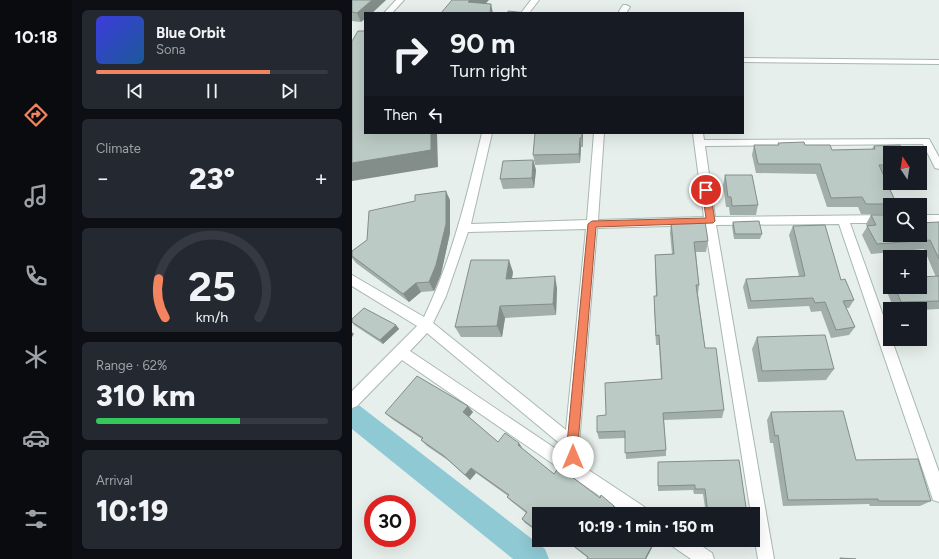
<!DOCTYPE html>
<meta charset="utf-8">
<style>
body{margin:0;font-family:Figtree,sans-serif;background:#242831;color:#f1f3f6;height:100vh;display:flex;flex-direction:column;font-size:15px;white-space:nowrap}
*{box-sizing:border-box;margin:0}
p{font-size:13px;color:#9ea1a6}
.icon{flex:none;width:22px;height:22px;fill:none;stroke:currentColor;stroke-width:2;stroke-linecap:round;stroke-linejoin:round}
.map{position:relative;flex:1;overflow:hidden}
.details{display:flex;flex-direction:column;gap:10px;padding:10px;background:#0d0f14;width:280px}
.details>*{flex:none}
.banner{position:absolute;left:12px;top:12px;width:380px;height:122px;border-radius:0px;box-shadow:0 4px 16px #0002;background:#171b24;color:#f1f3f6;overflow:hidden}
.needle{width:26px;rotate:348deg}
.tools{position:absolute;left:531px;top:146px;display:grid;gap:8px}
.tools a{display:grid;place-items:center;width:44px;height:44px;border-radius:0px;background:#171b24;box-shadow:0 4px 16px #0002;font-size:20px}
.speed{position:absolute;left:12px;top:495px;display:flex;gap:8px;font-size:20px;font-weight:700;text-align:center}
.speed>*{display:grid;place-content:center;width:52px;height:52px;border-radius:50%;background:#171b24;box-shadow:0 4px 16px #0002;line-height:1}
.speed .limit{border:6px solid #d22;background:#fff;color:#111}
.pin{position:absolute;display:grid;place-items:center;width:34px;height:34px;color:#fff;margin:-17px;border:2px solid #fff;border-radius:50%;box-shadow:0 1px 4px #0007}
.me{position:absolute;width:44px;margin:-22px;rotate:0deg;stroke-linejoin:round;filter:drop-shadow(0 0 3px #0008)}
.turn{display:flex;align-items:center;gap:14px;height:84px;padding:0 20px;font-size:18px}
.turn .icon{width:52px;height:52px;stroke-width:2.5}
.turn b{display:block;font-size:28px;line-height:34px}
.then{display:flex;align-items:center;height:38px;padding:0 20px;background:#0003;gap:8px;font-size:15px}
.big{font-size:30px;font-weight:800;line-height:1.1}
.details .card{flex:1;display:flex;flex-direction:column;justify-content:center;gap:6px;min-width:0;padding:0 14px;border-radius:6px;background:#242831}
.details .dial{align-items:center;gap:0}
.dial svg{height:104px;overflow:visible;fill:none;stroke:#363941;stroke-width:7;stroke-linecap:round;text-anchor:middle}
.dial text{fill:#f1f3f6;stroke:none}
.song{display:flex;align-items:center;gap:12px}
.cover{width:48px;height:48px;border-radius:6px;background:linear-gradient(135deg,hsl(240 70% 55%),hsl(210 70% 35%))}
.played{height:4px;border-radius:2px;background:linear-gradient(90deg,#f4845f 75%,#363941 75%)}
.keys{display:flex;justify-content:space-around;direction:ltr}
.heat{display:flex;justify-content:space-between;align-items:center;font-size:22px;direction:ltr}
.charge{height:6px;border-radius:3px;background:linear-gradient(90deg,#34c759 62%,#363941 0)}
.trip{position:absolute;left:180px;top:507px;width:228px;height:40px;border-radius:0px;background:#171b24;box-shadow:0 4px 16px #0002;font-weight:800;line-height:40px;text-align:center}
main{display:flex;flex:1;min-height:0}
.menu{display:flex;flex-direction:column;width:72px;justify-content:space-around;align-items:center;background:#090b0e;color:#9ea1a6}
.menu .icon{width:28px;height:28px}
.menu .on{color:#f4845f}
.menu b{font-size:18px;color:#f1f3f6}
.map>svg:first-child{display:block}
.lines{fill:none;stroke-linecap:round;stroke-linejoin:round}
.canal{fill:#8ec9d4;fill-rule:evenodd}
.street-casing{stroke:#a8b8b2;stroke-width:2}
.street{fill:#fff;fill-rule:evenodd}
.wall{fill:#a1aea9}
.shaded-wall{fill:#838d89}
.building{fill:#bbcac4;stroke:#838d89}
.route{fill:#f4845f;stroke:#9f563e}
</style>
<main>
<nav class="menu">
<b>10:18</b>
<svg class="icon on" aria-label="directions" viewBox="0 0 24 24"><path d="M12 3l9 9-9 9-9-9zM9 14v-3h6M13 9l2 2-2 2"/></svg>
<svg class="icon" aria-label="music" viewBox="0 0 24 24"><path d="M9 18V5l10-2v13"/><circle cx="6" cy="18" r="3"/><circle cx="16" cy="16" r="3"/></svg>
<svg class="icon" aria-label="phone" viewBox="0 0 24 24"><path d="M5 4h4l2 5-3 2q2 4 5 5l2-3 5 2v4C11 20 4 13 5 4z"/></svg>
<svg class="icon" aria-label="climate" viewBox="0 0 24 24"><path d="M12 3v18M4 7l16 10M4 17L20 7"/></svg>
<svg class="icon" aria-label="car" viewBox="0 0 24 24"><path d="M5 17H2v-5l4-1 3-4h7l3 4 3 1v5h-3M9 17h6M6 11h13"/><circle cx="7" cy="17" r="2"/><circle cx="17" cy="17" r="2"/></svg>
<svg class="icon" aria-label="filters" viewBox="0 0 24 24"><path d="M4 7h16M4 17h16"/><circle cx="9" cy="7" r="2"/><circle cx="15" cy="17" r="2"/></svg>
</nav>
<section class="details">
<div class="card">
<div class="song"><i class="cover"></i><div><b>Blue Orbit</b><p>Sona</p></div></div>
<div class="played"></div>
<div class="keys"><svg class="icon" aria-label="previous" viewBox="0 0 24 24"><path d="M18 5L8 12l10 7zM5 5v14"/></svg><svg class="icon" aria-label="pause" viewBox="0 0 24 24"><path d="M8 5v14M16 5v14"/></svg><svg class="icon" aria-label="next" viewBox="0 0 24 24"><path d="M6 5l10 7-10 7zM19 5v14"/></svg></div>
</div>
<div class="card"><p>Climate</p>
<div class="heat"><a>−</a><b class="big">23°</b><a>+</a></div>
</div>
<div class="card dial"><svg viewBox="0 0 100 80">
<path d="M14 69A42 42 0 1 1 86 69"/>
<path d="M14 69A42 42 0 0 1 9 39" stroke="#f4845f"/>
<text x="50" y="56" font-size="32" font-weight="700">25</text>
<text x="50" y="72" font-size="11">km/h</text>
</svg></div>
<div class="card"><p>Range · 62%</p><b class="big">310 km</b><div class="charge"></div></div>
<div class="card"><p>Arrival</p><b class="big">10:19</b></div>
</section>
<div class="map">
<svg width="587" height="559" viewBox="0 0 587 559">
<rect width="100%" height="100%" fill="#e6efeb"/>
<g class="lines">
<polygon class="canal" points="0,402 8,406 193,549 197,559 161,559 0,429"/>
<defs>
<g id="street">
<polygon points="44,0 52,0 40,13 32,13"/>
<polygon points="179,0 187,0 177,13 169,13"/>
<polygon points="271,5 274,5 278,7 274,13 266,13"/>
<polygon points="391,58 587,60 587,64 391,62"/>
<path d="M 130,133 L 140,133 L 119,224 L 235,220 L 242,133 L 252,133 L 246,220 L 352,217 L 341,133 L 351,133 L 352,140 L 577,139 L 587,157 L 587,169 L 583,168 L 571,144 L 353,146 L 363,217 L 538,215 L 538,223 L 498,223 L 587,472 L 587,502 L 581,500 L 579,494 L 487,224 L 364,225 L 422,559 L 406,559 L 401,530 L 401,514 L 399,514 L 353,225 L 245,228 L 227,444 L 229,465 L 294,508 L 296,514 L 274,514 L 50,360 L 5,406 L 0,408 L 0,391 L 65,326 L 0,286 L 0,275 L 72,317 C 100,259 115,196 130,133 ZM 234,229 L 214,430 L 81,323 L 94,296 L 116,232 ZM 75,333 L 213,448 L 213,455 L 58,351 Z"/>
<rect x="568" y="215" width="19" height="8"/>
<polygon points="318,540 341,540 360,553 362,559 339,559 320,546"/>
</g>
</defs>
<use href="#street" class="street-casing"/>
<use href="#street" class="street"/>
</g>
<g class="wall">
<polygon points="0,0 34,0 20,13 13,13 9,22 0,21"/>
<polygon points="231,133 231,147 229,147 228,163 183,165 181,155"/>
<polygon points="426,143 453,145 480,150 520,149 522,146 538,153 538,174 531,175 545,205 538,205 538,214 509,214 506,207 475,207 464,174 404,173 400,155 402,145 426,145"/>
<polygon points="181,160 184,170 182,188 151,189 148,179"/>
<polygon points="373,175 406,205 404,215 378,215 377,207 374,207 371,185"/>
<polygon points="98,200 98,233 89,274 82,291 69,292 57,302 4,263 0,258 0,251 15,240"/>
<polygon points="519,215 538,235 587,222 587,309 568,310 568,309 542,309 533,287 538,279 538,287 568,287 584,277 572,249 519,254 510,235 515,227 514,224"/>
<polygon points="319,222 356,241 354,252 344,252 347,285 346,294 353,348 372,410 370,418 312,420 314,450 314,456 274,459 273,438 247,439 245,432 254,415 309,379 307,345 304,345 302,306 302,296 304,296 303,265 303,255 320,254 318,233"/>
<polygon points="381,222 410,234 408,239 382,239 380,226"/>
<polygon points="441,226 489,280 502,300 497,308 494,308 503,327 497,335 479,338 469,311 459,312 457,306 396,309 391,287 394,279 447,276 437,235"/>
<polygon points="161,272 160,278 205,288 204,315 153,318 150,337 109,337 103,327"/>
<polygon points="0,319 44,325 47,329 31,344 2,325 0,322"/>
<polygon points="405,337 482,369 474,380 406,382 400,349"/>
<polygon points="121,412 117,417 146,442 170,449 202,474 263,510 187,514 187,533 173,523 170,519 174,513 159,501 155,497 156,496 124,473 118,480 97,461 75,446 69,440 70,439 40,419 33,413"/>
<polygon points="419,412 504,460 579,501 568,506 518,506 517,504 431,506 421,443 418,443 415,420"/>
<polygon points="306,462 395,514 354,514 351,494 342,494 341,490 306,491"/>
<polygon points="213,540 304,540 294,559 235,559 236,558"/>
</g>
<g class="shaded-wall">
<polygon points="20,0 34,0 20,13 13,13 13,19 9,22 5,13"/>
<polygon points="118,0 137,0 125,13 116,2"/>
<polygon points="139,4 141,13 138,13"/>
<polygon points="79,133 85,133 86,167 0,181 0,163"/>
<polygon points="230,133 231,133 231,147 230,137"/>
<polygon points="228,138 229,147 228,163 227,154"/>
<polygon points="181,160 184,170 182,188 180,178"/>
<polygon points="94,191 98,200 98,233 89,274 82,291 77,282"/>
<polygon points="157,260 161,272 158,290 154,279"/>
<polygon points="203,276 205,288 204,315 201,304"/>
<polygon points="64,283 69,292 57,302 51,294"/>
<polygon points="148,306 153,318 150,337 145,326"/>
<polygon points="44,325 47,329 31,344 28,340"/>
<polygon points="0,332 2,334 0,337"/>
<polygon points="116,406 121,412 116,418 111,412"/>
<polygon points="167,443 171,449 166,445"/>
<polygon points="119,468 124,473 118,480 113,475"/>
<polygon points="262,506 263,510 260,514 255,514"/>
<polygon points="187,524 187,533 183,529"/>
<polygon points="303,540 304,540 294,559 293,559"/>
</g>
<g class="building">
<polygon points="0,0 20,0 5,13 0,12"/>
<polygon points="100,0 118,0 116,2 139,4 138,13 89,13"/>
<polygon points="156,11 175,13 156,13"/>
<polygon points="6,31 13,31 13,133 79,133 79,150 0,163 0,41"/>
<polygon points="183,133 230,133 230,137 228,138 227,154 181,155"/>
<polygon points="452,142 453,145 478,145 480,150 523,149 522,146 548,145 552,153 538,153 538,165 527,165 545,205 544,204 514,204 510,197 479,198 468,164 406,164 402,145 427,145 426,143"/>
<polygon points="181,160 180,178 148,179 151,161"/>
<polygon points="373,175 400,175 406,205 380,206 379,197 376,197"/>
<polygon points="94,191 94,224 84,265 77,282 64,283 51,294 0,256 0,251 15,240 17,211 63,201 63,195"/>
<polygon points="519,215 538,215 538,235 568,235 568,223 587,222 587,259 578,240 525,244 515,226 524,225"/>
<polygon points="353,221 356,241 342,242 347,285 344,285 353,348 364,348 372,410 311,413 314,450 273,453 273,431 245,432 245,416 254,415 253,383 310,379 307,335 304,336 302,296 305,296 303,255 322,254 319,222"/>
<polygon points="407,221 410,234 383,234 381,222"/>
<polygon points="473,225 489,280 493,279 502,300 491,301 503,327 484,330 473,302 463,303 461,298 399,301 394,279 453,276 441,226"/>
<polygon points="119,260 157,260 154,279 203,276 201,304 148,306 145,326 103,327"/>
<polygon points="587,276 587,301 549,302 543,287 568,287 568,277"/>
<polygon points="12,308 44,325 28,340 0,322 0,319"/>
<polygon points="473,335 482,369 410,371 405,337"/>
<polygon points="65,376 116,406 111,412 146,442 153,433 167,443 166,445 202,474 207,467 248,498 249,495 262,506 255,514 187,514 187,524 183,529 170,519 175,512 155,497 157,495 119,468 113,475 92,456 69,440 71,438 33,413"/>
<polygon points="491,411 504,460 566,459 579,501 526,501 526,499 436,500 426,435 423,436 419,412"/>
<polygon points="387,460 395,514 356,514 353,489 343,489 343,485 306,486 306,462"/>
<polygon points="214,540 303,540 293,559 235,559 236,557"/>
<polygon points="488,558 504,559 488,559"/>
</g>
<polygon class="route" points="354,187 358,190 363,221 361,223 244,227 226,444 227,457 225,461 221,463 217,461 215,444 236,224 240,221 354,218 350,190"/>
</svg>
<div class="tools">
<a><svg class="needle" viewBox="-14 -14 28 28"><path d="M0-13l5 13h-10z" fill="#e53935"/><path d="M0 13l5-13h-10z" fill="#9ea1a6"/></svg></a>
<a><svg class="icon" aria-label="search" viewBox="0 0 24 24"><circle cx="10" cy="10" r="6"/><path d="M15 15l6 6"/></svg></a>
<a>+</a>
<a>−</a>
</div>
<div class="speed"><div class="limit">30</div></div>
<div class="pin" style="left:354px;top:190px;background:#d93025"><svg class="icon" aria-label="arrive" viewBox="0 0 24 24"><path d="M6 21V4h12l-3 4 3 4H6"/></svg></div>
<svg class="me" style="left:221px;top:457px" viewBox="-20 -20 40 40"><circle r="19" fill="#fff"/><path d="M0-13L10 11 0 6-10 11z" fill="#f4845f"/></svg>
<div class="trip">10:19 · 1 min · 150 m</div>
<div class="banner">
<div class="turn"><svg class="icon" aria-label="right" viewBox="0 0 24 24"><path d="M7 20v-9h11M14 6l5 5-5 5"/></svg><div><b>90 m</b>Turn right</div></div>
<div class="then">Then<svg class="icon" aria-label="left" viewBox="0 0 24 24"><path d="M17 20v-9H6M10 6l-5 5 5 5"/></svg></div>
</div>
</div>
</main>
